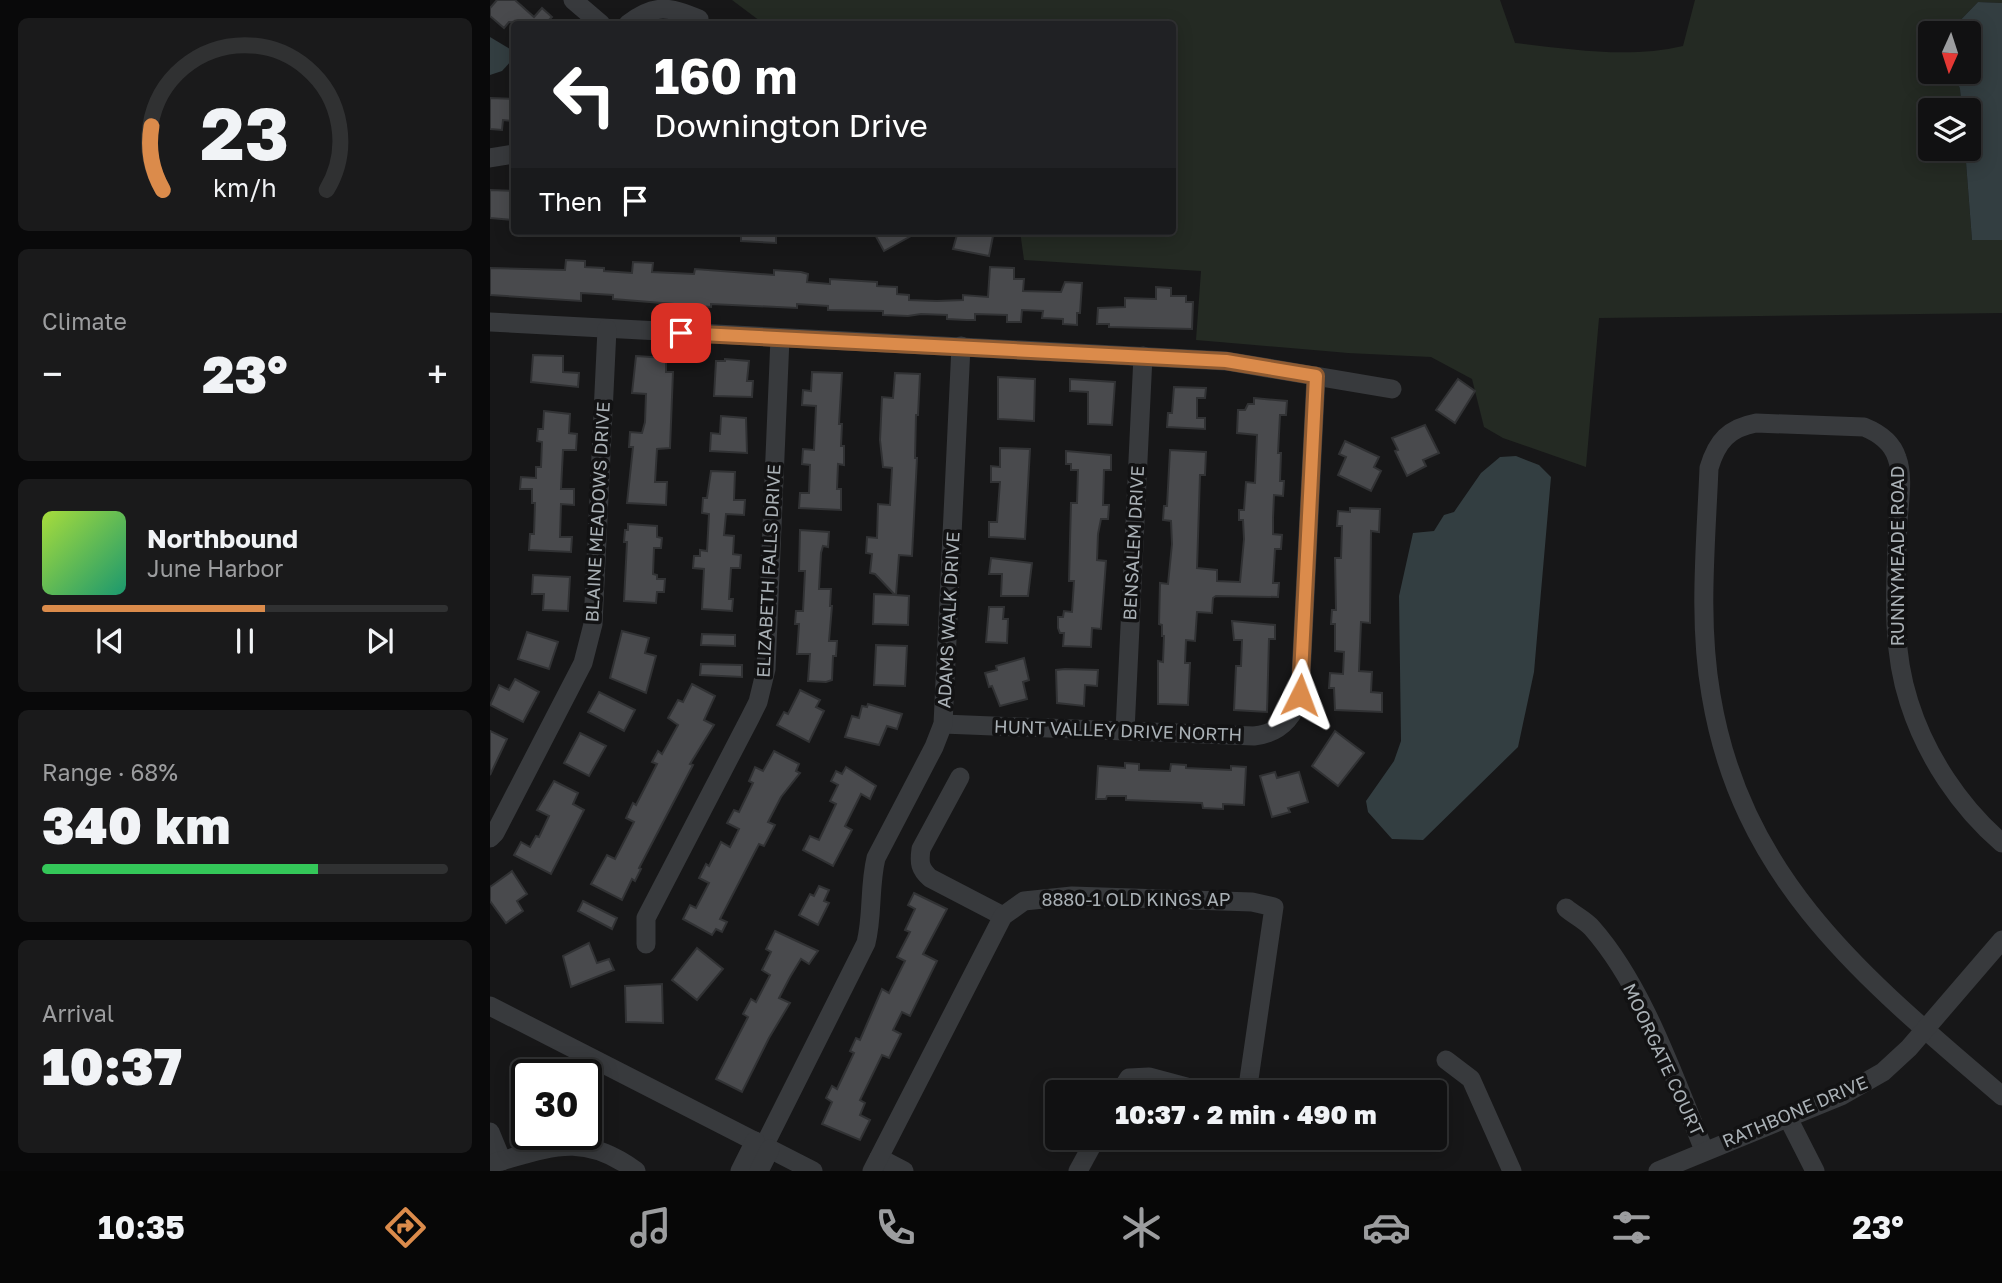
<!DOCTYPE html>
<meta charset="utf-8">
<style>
body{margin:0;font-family:"Golos Text",sans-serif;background:#1a1a1b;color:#f1f3f6;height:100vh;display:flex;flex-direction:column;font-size:26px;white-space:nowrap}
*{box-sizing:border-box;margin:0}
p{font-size:23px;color:#9c9d9f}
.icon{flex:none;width:38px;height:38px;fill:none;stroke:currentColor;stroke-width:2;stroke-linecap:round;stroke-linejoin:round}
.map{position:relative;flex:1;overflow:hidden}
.details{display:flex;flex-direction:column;gap:18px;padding:18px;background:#09090a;width:490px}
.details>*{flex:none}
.hud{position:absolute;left:21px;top:21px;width:665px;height:214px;border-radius:7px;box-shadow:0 4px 18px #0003,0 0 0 2px #303132;background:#202124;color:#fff;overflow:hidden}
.needle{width:46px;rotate:183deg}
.tools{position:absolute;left:1428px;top:21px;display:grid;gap:14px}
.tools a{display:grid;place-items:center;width:63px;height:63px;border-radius:7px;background:#111112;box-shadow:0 4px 18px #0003,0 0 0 2px #303132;font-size:35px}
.speed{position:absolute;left:21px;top:1059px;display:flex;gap:14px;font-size:35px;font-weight:700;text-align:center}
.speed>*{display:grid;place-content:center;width:91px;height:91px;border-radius:50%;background:#111112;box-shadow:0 4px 18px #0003,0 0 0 2px #303132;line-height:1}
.speed .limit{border:4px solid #111;border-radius:10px;background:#fff;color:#111}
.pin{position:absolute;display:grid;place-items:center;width:60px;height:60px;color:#fff;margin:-30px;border-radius:14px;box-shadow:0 4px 10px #0006}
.me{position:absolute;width:77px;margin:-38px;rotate:3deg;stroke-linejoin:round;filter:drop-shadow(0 0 5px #0008)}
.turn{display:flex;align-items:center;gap:24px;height:147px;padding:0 28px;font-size:32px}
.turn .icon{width:91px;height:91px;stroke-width:2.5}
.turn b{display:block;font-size:49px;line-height:60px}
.then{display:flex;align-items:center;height:66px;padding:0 28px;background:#0003;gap:14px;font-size:26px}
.big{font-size:52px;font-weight:800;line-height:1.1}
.details .tile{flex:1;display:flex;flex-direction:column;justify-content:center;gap:10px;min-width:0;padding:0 24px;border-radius:10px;background:#1a1a1b}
.details .dial{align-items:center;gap:0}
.dial svg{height:182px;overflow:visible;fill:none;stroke:#303132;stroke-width:7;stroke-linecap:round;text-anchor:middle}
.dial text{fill:#f1f3f6;stroke:none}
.song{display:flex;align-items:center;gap:21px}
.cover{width:84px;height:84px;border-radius:10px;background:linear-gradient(135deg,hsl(80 70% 55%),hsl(160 70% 35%))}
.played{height:7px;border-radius:4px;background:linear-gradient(90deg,#db8b4b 55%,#303132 55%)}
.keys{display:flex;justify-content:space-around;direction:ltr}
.heat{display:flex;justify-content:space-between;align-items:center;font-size:38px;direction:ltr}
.charge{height:10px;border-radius:5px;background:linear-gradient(90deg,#34c759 68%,#303132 0)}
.trip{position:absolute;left:555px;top:1080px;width:402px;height:70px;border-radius:7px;background:#111112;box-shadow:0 4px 18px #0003,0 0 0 2px #303132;font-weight:800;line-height:70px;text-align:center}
.dock{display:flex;height:112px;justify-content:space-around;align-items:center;background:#070707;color:#9c9d9f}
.dock .icon{width:49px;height:49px}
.dock .on{color:#db8b4b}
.dock b{font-size:32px;color:#f1f3f6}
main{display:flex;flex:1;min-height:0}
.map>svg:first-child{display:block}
.green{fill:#242a23}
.water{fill:#333e41}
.building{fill:#494a4d;stroke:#313234;stroke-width:2}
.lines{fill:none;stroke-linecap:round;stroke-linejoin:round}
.minor{stroke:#383a3d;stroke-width:19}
.route-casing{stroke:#8e5a31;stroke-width:18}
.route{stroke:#db8b4b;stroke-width:12}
.labels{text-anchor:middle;stroke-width:7;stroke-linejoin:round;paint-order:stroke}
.street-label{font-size:18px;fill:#aab1b6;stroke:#121213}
</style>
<main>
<section class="details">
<div class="tile dial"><svg viewBox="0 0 100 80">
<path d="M14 69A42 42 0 1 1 86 69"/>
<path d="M14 69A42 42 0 0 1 9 41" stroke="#db8b4b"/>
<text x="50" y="56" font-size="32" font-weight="700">23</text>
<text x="50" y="72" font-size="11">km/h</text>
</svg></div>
<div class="tile"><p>Climate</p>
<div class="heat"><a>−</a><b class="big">23°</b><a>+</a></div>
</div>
<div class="tile">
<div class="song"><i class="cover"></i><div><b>Northbound</b><p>June Harbor</p></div></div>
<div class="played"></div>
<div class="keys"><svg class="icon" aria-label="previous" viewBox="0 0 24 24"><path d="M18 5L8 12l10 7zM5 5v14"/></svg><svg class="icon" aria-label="pause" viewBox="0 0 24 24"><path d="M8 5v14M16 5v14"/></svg><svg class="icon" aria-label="next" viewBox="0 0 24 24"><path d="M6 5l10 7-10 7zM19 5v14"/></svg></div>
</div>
<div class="tile"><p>Range · 68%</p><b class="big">340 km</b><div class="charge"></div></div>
<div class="tile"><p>Arrival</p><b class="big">10:37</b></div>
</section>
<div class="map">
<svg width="1512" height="1171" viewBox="0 0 1512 1171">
<rect width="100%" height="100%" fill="#171718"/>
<path class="green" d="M 242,0 L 1010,0 L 1025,43 C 1080,49 1138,59 1193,46 L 1205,0 L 1512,0 L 1512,3 L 1488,2 L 1458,33 L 1440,33 L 1440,72 L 1464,72 L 1470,89 L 1472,110 L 1440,110 L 1440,149 L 1475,149 L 1482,240 L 1512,240 L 1512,313 L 1109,318 L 1096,467 L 1013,438 L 994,427 L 982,379 L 941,357 L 858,353 L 706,340 L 711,271 L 534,260 L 530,231 L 682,231 L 682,24 L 274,24 Z"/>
<g class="water">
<polygon points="1488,2 1512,3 1512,240 1482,240 1475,149 1479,149 1479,110 1472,110 1470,89 1464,72 1479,72 1479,33 1458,33"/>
<polygon points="0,37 20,49 24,58 12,71 0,75"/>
<polygon points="1026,456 1049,465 1061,477 1044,672 1028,747 933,840 902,839 878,812 876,801 904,761 911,741 909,596 923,533 944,531 954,515 964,512 991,473 1010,457"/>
</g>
<g class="building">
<polygon points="7,0 25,0 44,17 52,8 62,17 55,24 19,22 14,28 0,16 0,8"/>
<polygon points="0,98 24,99 24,121 13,120 12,130 0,129"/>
<polygon points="0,190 24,191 24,220 0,218"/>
<polygon points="251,231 286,231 286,243 251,241"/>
<polygon points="383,231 430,231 394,251"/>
<polygon points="468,231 504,231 499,256 463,249"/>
<polygon points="76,260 95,261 95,267 114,268 114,271 142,273 143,262 163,263 162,272 204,274 205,269 284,275 284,270 311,272 318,274 317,282 340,284 340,279 387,282 387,286 407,287 407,294 419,295 419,300 447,301 473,300 473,295 498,297 500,267 524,268 524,279 534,279 533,291 571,292 575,282 592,283 590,313 587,313 587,325 573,324 573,319 552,318 553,311 532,310 531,322 517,322 517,315 485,314 485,320 476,320 457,319 457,315 431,314 418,316 393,315 393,311 338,310 338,306 307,304 307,308 221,304 221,307 123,299 123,295 91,293 91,301 0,295 0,268 75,270"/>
<polygon points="666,287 681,288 681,296 696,296 696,302 703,302 702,329 619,327 619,324 607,324 608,308 635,307 635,298 666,299"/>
<polygon points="43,355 73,356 73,372 89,373 88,387 41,382"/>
<polygon points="146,356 176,358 176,372 183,372 180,448 167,449 165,482 177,482 176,505 137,503 143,447 139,447 140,432 152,433 155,422 156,394 142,393"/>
<polygon points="235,359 259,361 257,381 263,381 262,397 224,396 226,361 235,361"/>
<polygon points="322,372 352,373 349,424 352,424 351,446 354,446 354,465 348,464 347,489 351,489 351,510 309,508 310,493 319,493 320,465 312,464 313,449 324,450 326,406 312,405 313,390 321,391"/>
<polygon points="405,373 430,374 428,415 426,415 425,458 427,458 422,556 409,555 406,595 419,596 418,625 383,624 384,594 405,595 385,574 380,573 382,554 376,553 377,537 387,538 388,504 400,505 402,468 393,467 390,440 392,397 403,398"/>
<polygon points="508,377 545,379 544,421 508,419"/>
<polygon points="580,379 625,382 622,425 598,424 598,392 580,391"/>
<polygon points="968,379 985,391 965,423 946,410"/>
<polygon points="684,387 716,388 715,398 707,398 707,418 715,418 715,429 677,427 678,413 682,413"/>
<polygon points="764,398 797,401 796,415 790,415 788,453 791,453 790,481 794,481 793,496 784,495 783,518 783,534 792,535 791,549 785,549 783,583 789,583 788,597 726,596 723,598 722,613 707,612 705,641 696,640 695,663 700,663 698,705 668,704 668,661 673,662 674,636 672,636 672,625 669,624 670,583 678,584 682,544 681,521 673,520 674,506 677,506 680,450 716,452 715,475 710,475 707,568 727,570 727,581 750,582 754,539 753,520 749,520 749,510 754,510 756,482 765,483 767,435 747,433 748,410 755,410 758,404 764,404"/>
<polygon points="54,411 80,414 79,433 87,434 86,450 73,450 71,489 84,489 84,505 71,504 70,537 82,537 81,552 39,550 40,534 44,534 45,503 42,503 42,489 30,489 31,477 46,478 46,467 51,467 52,442 47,441 48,429 53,429"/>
<polygon points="231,416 256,418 257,453 220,451 221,433 230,434"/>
<polygon points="935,425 949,453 933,460 936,466 917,476 905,451 908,450 902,438"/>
<polygon points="855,441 889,457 884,467 891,471 881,491 848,475 856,457 849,454"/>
<polygon points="510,448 540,449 535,539 499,537 499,522 507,522 510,482 501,482 501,466 510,467"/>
<polygon points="576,451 621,455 621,470 614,470 613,505 619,505 618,519 611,519 608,534 607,560 616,561 611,629 602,628 601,647 573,646 574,633 570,633 568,628 568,617 573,617 574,611 582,612 584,581 579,581 580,541 581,503 587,503 588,470 581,470 581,464 576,464"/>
<polygon points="221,471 245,472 244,500 255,500 254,515 236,514 234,535 244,536 243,554 251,555 250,568 241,568 239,599 243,599 242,611 212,609 214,569 203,568 204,556 210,556 210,550 217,551 219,514 212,513 213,498 217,498"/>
<polygon points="860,508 890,509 889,532 881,531 880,623 871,622 869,671 882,672 881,692 892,693 892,712 845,710 844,688 839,688 840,673 853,674 854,652 845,651 845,624 841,624 842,610 846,610 845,558 851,558 852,526 847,526 848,511 860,512"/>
<polygon points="138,524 167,526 167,537 172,538 171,548 164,548 163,574 167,575 167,579 175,579 174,592 167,592 166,603 134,601 137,542 134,542 135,530 138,530"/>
<polygon points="310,530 339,532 338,547 333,546 331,553 329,589 341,589 340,606 342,606 339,641 347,641 346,656 343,656 342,680 336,682 318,681 320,654 307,654 309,624 305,624 306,611 313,611 315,571 309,571"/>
<polygon points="501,558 542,563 538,596 511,596 512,574 499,574"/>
<polygon points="43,575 80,577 78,611 53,610 54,594 42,594"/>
<polygon points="499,607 514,607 513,619 518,619 517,643 496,642"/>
<polygon points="742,621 785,625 785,639 779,639 777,712 744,710 746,666 751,666 752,640 744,640"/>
<polygon points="132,631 159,638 155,653 166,656 156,693 120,678"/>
<polygon points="37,632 68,642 59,669 28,659"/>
<polygon points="212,634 245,635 245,646 211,645"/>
<polygon points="386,645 417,646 415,686 384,685"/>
<polygon points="534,658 539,680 533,682 537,699 510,706 502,686 499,687 495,673 507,670 506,666"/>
<polygon points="211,664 252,665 252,677 210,675"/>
<polygon points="575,669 608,670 607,686 595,685 594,706 567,703 566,670"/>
<polygon points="25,679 49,692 33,722 0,705 9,685 19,690"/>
<polygon points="202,684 225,696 214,720 224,725 200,764 203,765 149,868 151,869 145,881 142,879 132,900 101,884 117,855 125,859 144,822 136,818 143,803 146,805 167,764 162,762 168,751 172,754 188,725 178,718 188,700 193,702"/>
<polygon points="310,690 330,700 326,707 334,711 319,742 287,725 294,712 298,714"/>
<polygon points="109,692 145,710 134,731 98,712"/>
<polygon points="378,704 412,714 407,729 397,726 389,745 355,737 362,716 369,718 372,706 377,707"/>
<polygon points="0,731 17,739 0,775"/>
<polygon points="845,731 874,753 848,786 822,766"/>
<polygon points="90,733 116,746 99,776 74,763"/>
<polygon points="284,751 309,764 306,771 310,773 291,797 278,822 285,825 274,846 269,844 230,919 237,922 232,932 226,929 222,935 193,919 200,905 206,908 219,883 209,878 216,864 219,866 231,842 240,847 249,829 237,823 244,810 249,812 263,783 259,781 265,767 273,771"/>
<polygon points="635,763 649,764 649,770 680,771 681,764 696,765 696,768 741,770 741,766 756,767 754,805 733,804 733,809 713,808 712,803 636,800 636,796 617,796 616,799 606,799 608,766 635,768"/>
<polygon points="356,767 386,786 380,799 371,794 355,826 362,830 343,866 313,850 320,836 329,840 346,804 340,801 348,785 341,781 346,771 352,774"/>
<polygon points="785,772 787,778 809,772 818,802 798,808 800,812 782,817 770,776"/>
<polygon points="64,781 88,793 83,804 94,810 61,874 24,855 31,842 40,847 46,836 49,837 59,816 47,810"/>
<polygon points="22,871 37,894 27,901 33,911 16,923 0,901 0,887"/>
<polygon points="329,886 339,890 334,901 339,903 328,925 309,915 320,894 324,896"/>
<polygon points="424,893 457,909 433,954 447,961 420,1016 412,1012 403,1030 411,1034 399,1058 392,1055 370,1100 375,1103 370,1115 380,1120 370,1140 332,1124 342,1102 336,1098 342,1086 347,1089 364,1053 360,1051 366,1038 370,1040 392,989 399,993 415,961 407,957 420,932 415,930 425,909 418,905"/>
<polygon points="93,901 127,918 122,929 88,911"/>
<polygon points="285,931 328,951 319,964 311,959 300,977 289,998 300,1003 279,1038 252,1092 226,1079 258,1017 253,1014 261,999 266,1002 280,975 272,970 281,952 276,949"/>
<polygon points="99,943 107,963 119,959 124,970 81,987 73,956"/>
<polygon points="207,948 233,969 207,1000 182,980"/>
<polygon points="172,984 173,1023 136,1022 135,986"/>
</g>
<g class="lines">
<g class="minor">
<polyline points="83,0 111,24"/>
<path d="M 138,24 C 165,3 180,7 209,19"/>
<polyline points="0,158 24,154"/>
<polyline points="0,322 736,361 902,389"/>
<path d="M 453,724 L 764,736 C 789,733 803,719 810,695 L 826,376"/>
<polyline points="635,731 653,356"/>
<path d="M 470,777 L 431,849 C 429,863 430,869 440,878 L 513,916"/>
<polyline points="0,838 5,833 93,663 103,624 117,329"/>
<path d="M 1512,843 C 1470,807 1436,756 1419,702 C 1400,644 1406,582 1408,522 C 1409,503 1414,477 1407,458 C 1402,442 1389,433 1374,427 L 1266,423 C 1239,428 1227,441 1219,468 C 1216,543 1208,620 1221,695 C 1252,882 1377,980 1512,1096"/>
<path d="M 1076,908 C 1084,915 1095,920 1102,928 C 1154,987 1184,1078 1214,1150"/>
<polyline points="156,944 156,918 260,718 268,702 276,669 290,338"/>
<polyline points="0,1006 323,1171"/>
<polyline points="956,1060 981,1079 1022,1171"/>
<polyline points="630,1092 639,1078 659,1077 715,1092"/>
<polyline points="1298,1118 1325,1171"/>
<polyline points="0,1132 12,1161"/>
<path d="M 274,1146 L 376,943 C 383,915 379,887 386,858 L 444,747 L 453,724 L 471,346"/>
<polyline points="389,1158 414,1171"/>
<path d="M 0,1164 C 59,1148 92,1131 146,1171"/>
<polyline points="250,1171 265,1141"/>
<polyline points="269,1171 280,1149"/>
<polyline points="382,1171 513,916 534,901 582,896 762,902 784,907 758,1086 754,1092"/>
<polyline points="588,1171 606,1138"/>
<polyline points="1168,1171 1351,1096 1393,1072 1419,1048 1512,940"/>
</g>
</g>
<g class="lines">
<defs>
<polyline id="route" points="191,333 736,361 826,376 810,695"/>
</defs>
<use href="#route" class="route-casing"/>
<use href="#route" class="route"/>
</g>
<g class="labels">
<g class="street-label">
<text transform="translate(108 512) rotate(-87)" y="6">BLAINE MEADOWS DRIVE</text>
<text transform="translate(644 543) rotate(-87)" y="6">BENSALEM DRIVE</text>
<text transform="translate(1408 556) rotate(-90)" y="6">RUNNYMEADE ROAD</text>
<text transform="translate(279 571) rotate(-87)" y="6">ELIZABETH FALLS DRIVE</text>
<text transform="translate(459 620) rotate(-87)" y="6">ADAMS WALK DRIVE</text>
<text transform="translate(628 731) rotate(2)" y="6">HUNT VALLEY DRIVE NORTH</text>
<text x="646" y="906">8880-1 OLD KINGS AP</text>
<text transform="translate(1173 1060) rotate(65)" y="6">MOORGATE COURT</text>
<text transform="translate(1305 1112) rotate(-23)" y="6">RATHBONE DRIVE</text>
</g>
</g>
</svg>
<div class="tools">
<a><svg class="needle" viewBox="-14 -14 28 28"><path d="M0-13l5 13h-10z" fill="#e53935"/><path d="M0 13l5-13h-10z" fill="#9c9d9f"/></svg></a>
<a><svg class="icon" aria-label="layers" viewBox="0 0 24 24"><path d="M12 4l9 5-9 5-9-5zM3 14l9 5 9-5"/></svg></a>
</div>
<div class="speed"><div class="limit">30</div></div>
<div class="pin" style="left:191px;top:333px;background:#d93025"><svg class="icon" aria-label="arrive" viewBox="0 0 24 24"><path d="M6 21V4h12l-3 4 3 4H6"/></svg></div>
<svg class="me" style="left:810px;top:695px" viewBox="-20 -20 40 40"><path d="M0-17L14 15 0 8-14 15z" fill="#db8b4b" stroke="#fff" stroke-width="4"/></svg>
<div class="trip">10:37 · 2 min · 490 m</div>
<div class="hud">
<div class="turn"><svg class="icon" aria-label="left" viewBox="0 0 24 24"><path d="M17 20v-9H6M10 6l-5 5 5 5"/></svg><div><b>160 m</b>Downington Drive</div></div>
<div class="then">Then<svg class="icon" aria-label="arrive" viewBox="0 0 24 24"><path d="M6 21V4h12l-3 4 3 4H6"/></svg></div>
</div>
</div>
</main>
<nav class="dock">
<b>10:35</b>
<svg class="icon on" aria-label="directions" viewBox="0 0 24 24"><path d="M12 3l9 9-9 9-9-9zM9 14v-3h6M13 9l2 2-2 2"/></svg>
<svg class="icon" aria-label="music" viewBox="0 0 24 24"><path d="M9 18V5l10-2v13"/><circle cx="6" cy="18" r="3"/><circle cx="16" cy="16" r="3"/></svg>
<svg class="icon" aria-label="phone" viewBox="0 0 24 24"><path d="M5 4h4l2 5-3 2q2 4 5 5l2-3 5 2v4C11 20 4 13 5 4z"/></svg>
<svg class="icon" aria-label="climate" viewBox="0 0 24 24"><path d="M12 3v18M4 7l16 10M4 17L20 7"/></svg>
<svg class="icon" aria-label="car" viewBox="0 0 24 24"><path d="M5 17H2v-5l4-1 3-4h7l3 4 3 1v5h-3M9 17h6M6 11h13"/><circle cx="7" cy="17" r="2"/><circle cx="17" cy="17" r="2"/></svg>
<svg class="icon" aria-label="filters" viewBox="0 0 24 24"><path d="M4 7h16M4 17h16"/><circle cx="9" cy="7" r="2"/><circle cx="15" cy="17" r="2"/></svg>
<b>23°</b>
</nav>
